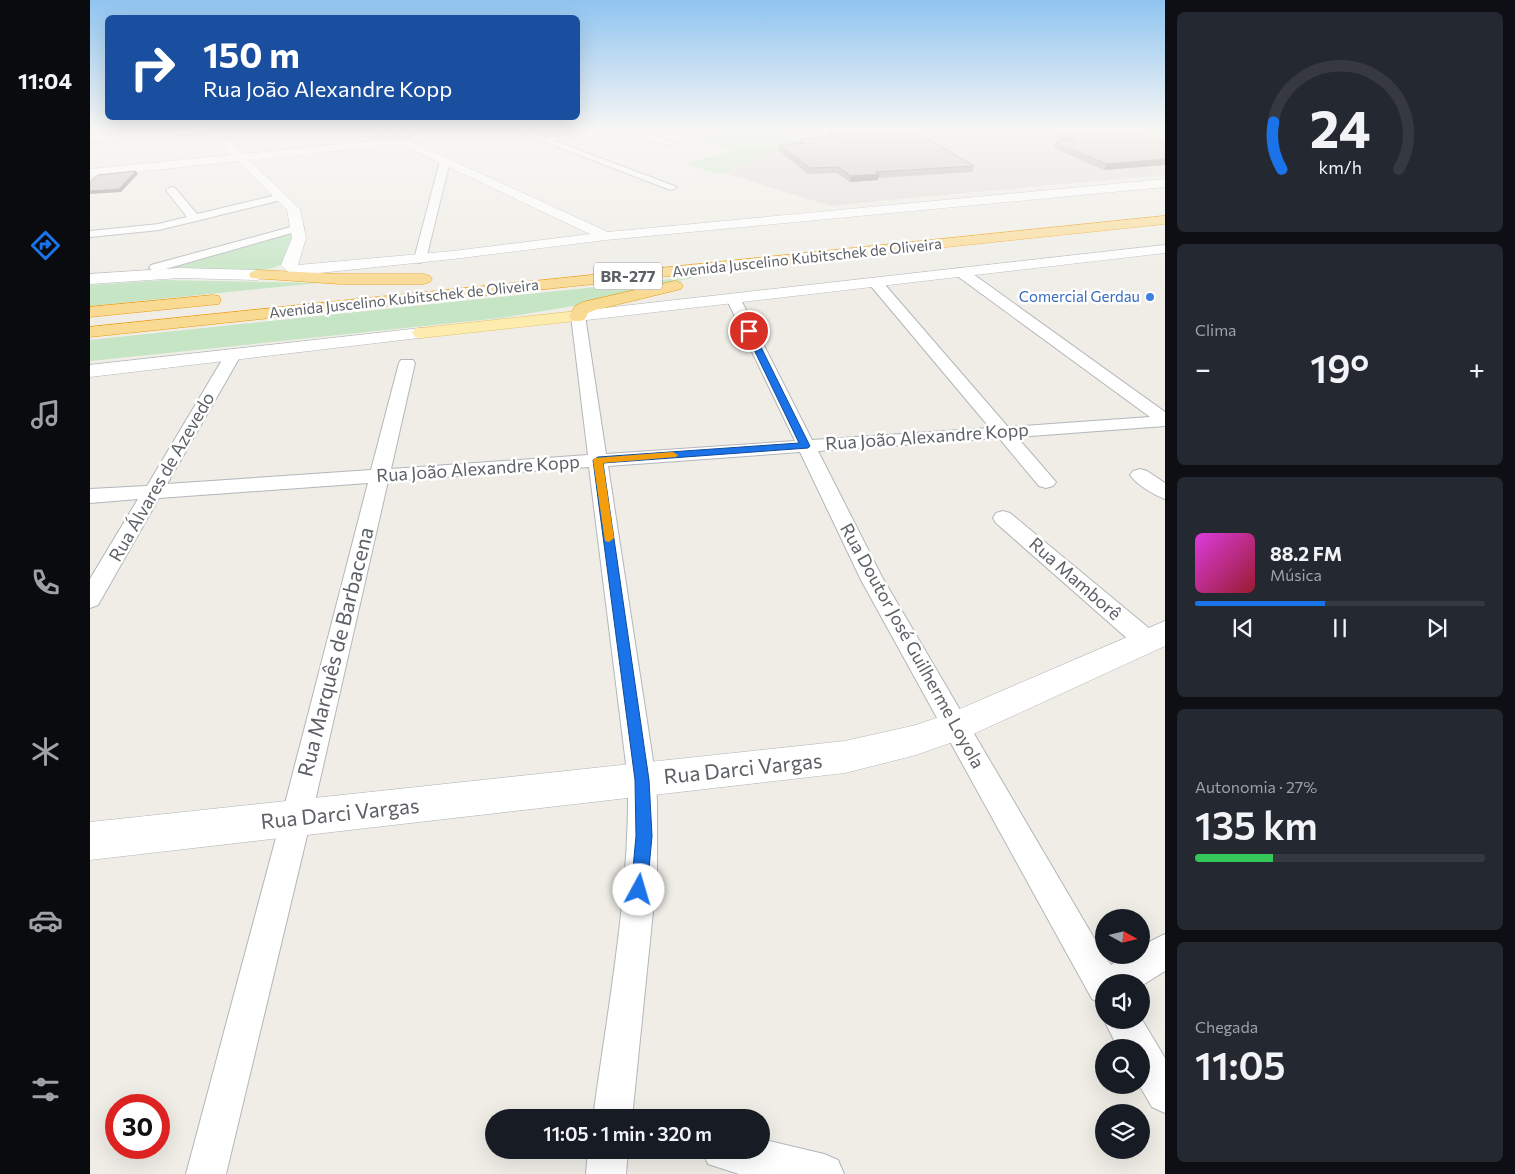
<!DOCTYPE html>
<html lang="pt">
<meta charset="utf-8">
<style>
body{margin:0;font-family:Commissioner,sans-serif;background:#242831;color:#f1f3f6;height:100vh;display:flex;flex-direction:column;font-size:19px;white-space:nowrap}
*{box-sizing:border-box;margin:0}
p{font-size:16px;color:#9ea1a6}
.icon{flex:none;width:28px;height:28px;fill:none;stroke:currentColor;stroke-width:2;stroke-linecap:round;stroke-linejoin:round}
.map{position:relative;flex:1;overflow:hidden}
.drawer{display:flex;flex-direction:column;gap:12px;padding:12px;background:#0d0f14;width:350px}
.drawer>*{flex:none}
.guide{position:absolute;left:15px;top:15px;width:475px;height:105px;border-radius:8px;box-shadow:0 5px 20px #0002;background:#1a4fa0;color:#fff;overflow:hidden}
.needle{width:32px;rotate:98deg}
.tools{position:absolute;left:1005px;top:909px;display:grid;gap:10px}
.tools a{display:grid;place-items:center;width:55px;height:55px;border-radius:50%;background:#171b24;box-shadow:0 5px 20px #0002;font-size:25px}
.speed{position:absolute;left:15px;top:1094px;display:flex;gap:10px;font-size:25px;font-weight:700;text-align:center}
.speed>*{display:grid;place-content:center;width:65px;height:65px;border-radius:50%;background:#171b24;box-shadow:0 5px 20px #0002;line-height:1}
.speed .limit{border:8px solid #d22;background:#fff;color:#111}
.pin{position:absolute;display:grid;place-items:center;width:42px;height:42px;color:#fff;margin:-21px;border:2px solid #fff;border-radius:50%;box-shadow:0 1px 5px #0007}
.me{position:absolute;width:55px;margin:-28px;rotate:6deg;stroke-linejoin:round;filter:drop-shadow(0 0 4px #0008)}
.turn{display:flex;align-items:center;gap:18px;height:105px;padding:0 15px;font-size:22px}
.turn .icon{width:65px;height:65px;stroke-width:2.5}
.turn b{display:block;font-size:35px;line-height:42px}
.big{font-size:38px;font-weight:600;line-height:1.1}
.drawer .card{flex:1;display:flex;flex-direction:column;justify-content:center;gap:8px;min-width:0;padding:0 18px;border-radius:8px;background:#242831}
.drawer .dial{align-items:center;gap:0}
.dial svg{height:130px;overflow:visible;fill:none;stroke:#363941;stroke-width:7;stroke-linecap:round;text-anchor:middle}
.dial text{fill:#f1f3f6;stroke:none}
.song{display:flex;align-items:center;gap:15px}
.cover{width:60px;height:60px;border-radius:8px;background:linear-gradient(135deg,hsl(300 70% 55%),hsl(350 70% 35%))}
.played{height:5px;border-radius:2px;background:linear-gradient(90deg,#1a73e8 45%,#363941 45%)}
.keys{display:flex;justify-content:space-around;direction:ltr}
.heat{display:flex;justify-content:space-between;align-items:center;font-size:28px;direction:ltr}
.charge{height:8px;border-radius:4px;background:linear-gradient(90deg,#34c759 27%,#363941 0)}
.trip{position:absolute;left:395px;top:1109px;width:285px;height:50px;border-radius:25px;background:#171b24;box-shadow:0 5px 20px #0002;font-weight:600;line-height:50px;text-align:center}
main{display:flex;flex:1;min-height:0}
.tabs{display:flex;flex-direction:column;width:90px;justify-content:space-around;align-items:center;background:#090b0e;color:#9ea1a6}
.tabs .icon{width:35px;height:35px}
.tabs .on{color:#1a73e8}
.tabs b{font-size:22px;color:#f1f3f6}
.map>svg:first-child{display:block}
.industrial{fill:#dedcd8}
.green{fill:#c5e5c4}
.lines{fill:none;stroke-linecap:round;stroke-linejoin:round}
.street-casing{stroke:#b3b6ba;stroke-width:2}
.secondary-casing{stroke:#b4b8bd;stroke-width:1}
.primary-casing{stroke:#ecbf62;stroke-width:1}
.highway-casing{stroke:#ec9a09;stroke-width:1}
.street{fill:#fff;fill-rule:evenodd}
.secondary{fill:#fff;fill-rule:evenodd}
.primary{fill:#fcecae;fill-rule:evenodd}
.highway{fill:#f9da93;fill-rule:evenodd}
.wall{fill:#aeaba8}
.shaded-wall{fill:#8d8b88}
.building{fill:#cac7c3;stroke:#8d8b88}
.route{fill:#1a73e8;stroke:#114b97}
.slow{fill:#f59e0b}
.shop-dot{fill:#3f7fe0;stroke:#fff;stroke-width:2}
.labels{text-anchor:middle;stroke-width:5;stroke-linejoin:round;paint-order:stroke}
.far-street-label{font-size:15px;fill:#5d6166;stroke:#fff}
.far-shop-label{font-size:15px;fill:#366cbe;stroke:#fff;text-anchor:end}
.shield{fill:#fff;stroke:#8e9094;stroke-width:1}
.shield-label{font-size:16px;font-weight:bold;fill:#5d6166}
.street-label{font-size:18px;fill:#5d6166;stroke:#fff}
.near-street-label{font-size:21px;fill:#5d6166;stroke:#fff}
</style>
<main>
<nav class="tabs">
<b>11:04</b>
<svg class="icon on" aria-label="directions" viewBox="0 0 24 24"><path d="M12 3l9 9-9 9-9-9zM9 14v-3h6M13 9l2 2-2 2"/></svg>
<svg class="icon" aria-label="music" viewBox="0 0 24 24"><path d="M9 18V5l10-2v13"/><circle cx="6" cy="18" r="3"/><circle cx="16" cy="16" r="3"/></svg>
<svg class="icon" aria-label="phone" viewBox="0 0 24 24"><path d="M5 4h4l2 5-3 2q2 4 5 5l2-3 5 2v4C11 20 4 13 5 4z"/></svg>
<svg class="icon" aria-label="climate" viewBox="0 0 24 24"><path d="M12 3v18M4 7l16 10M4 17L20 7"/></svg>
<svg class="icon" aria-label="car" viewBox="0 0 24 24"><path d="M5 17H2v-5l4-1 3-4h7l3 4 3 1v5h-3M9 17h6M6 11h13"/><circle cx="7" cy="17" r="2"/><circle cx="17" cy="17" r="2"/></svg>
<svg class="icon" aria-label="filters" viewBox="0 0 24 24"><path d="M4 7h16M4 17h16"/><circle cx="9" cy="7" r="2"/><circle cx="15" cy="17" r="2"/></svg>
</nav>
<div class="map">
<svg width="1075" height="1174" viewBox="0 0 1075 1174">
<rect width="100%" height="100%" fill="#efede6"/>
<polygon class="industrial" points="759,130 1036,130 1075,146 1075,175 818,198 741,206 632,172 711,141"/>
<g class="green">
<polygon points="639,130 674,130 711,141 628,174 596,164 642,150 609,139 628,134 644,134 637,131"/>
<path d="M 203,233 L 203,240 L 192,264 C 165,279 103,271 71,271 Z"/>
<polygon points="610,276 489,305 411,318 0,361 0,340"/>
<polygon points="75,280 228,283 0,306 0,285"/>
</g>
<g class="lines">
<defs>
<g id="street">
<polygon points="78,130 126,130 122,133 0,141 0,135"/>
<polygon points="283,130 295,130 315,141 308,143"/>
<polygon points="424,130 437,130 456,137 485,130 501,130 465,141 587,187 582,190 578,189"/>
<polygon points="537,130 550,130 584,143 577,145"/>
<polygon points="621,130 634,130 638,133 634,136"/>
<polygon points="709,130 724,130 732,134 728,137"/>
<polygon points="355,158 360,161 336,259 330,263 326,262 324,259 350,161"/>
<polygon points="81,187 85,188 107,214 191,194 196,197 195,199 69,230 0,237 0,231 69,224 97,217 76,190"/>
<polygon points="208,225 212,226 214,228 212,230 65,272 59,268 61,265"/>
<path d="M 871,268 L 876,269 L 1075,412 L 1075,426 L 927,437 L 966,482 L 963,486 L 956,488 L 949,486 L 909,438 L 728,451 L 792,577 L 1014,955 L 1021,965 L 1037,955 L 1051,955 L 1051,946 L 1075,934 L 1075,971 L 1051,986 L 1051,982 L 1014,982 L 1014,1004 L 1002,999 L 771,580 L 710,452 L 518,466 L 566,780 L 567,803 L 567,872 L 542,1118 L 503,1118 C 518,1006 540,893 538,780 L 499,467 L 298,481 L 221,819 L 136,1174 L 96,1174 L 191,819 L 278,483 L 69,498 L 8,605 L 0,608 L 0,579 L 48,499 L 0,503 L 0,489 L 57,486 L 135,355 L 138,352 L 148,352 L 151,355 L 77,484 L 281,470 L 309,363 L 311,360 L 323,360 L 325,363 L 301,469 L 498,455 L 481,316 L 483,313 L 493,313 L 495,316 L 516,454 L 705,441 L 636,298 L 643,294 L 650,298 L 722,440 L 900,428 L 780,285 L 778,282 L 780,279 L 790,279 L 918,427 L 1060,417 L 866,275 L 865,272 L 866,269 Z"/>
<path d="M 1050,469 L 1057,471 L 1075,483 L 1075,499 C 1064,495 1047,485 1040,475 L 1043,471 Z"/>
<polygon points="913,511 920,513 1066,634 1069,641 1066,648 1057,651 1048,648 906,523 903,518 906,513"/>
<polygon points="1051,1018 1075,1058 1075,1113 1062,1107 1049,1085 1051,1085 1051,1048 1028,1048 1014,1020 1051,1020"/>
<polygon points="671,1139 734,1154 748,1160 754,1174 649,1174 618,1164 612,1150 671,1150"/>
<polygon points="498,1150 538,1150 536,1174 496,1174"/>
</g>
<g id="secondary">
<polygon points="1,130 12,130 4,139 0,140"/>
<path d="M 117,130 L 128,130 L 153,154 L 311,138 L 354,130 L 378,130 L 373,133 L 322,142 L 518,232 L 1075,179 L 1075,187 L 516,240 L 363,259 L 210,275 L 198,272 L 191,265 L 202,238 L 197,210 L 148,161 L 0,177 L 0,169 L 141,155 ZM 310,144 L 500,234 L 363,251 L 208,265 L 216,238 L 210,209 L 159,160 Z"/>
<polygon points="1075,245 1075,253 488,321 482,320 479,316 482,312 488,311"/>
<polygon points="90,268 167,270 173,272 175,275 173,278 167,280 90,278 0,284 0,274"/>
<polygon points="331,328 337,329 340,333 337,337 0,377 0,365"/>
<polygon points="1075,621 1075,646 877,737 826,755 755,773 0,860 0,822 755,741 826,725 858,714"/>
</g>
<polygon id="primary" points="488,311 494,312 497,316 494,320 331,338 325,337 322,333 325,329 331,328"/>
<g id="highway">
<polygon points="1075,216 1075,224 0,337 0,327"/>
<polygon points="167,270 250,274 334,274 340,276 342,279 340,282 334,284 250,284 161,278 159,275 161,272"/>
<polygon points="585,281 591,283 593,286 591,289 505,310 498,313 494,320 488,321 482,320 479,316 485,306 493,302"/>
<polygon points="123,295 129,296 131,300 129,304 0,317 0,307"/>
</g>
</defs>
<use href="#street" class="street-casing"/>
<use href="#secondary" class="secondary-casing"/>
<use href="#primary" class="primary-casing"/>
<use href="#highway" class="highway-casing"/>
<use href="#street" class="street"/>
<use href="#secondary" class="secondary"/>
<use href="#primary" class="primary"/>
<use href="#highway" class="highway"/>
</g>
<g class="wall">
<polygon points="738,131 884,166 882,172 788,178 788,180 760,182 747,173 718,174 689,151 689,145 709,144 710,139 738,137 737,137"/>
<polygon points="966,132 1075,143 1075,165 1014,170 963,148 965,142 974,141 964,137"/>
</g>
<g class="shaded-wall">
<polygon points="1075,159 1075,165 1014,170 1017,164"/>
<polygon points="46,171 48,174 31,192 0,194 0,191"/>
<polygon points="789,174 788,180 760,182 761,176"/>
</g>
<g class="building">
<polygon points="750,130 823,130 884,166 786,172 789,174 761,176 748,167 720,168 689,145 716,143 710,139 746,137 738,131"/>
<polygon points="985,130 1043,130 1075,143 1075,159 1017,164 965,142 986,140 966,132"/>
<polygon points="46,171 29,189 0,191 0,182 8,175"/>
</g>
<linearGradient id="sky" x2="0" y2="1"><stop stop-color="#8fc4f0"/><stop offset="0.44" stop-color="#f8f7f4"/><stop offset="1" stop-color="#f8f7f4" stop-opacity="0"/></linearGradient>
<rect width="1075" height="295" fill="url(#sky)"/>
<polygon class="route" points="656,329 663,331 720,446 718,448 513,463 559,780 562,836 557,890 555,896 549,899 543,896 541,890 546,836 545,780 503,460 508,457 709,443 655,331"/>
<polygon class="slow" points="583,452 588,455 586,457 513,463 524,538 519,542 515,541 503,460 505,458"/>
<circle class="shop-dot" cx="1060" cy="297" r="5"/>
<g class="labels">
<g class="far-street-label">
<text transform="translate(717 258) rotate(-6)" y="5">Avenida Juscelino Kubitschek de Oliveira</text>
<text transform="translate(314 299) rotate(-6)" y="5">Avenida Juscelino Kubitschek de Oliveira</text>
</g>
<g class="far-shop-label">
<text x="1050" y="302">Comercial Gerdau</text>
</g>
<rect class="shield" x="504" y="262.5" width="68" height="27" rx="4"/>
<g class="shield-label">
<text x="538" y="282">BR-277</text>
</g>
<g class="street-label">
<text transform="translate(837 437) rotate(-4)" y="6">Rua João Alexandre Kopp</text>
<text transform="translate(388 469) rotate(-4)" y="6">Rua João Alexandre Kopp</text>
<text transform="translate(72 477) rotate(-60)" y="6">Rua Álvares de Azevedo</text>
<text transform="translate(985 579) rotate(41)" y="6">Rua Mamborê</text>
<text transform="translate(822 646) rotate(61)" y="6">Rua Doutor José Guilherme Loyola</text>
</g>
<g class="near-street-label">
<text transform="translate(246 652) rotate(-76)" y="7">Rua Marquês de Barbacena</text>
<text transform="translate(653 769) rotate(-6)" y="7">Rua Darci Vargas</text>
<text transform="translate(250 814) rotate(-6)" y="7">Rua Darci Vargas</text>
</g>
</g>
</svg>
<div class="tools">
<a><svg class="needle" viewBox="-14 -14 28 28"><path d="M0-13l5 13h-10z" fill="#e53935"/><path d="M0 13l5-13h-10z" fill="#9ea1a6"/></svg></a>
<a><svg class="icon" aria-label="sound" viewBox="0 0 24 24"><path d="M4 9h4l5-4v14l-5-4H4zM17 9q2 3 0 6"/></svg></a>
<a><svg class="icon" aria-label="search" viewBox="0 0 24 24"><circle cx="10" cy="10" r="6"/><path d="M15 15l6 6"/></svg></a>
<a><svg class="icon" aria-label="layers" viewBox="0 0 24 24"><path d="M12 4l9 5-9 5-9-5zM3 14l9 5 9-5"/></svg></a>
</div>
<div class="speed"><div class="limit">30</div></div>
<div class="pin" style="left:659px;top:331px;background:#d93025"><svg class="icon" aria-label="arrive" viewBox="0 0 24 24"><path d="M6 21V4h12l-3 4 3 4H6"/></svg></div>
<svg class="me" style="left:549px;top:890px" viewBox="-20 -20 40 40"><circle r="19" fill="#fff"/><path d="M0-13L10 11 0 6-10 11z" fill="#1a73e8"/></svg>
<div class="trip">11:05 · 1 min · 320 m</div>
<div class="guide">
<div class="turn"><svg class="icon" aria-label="right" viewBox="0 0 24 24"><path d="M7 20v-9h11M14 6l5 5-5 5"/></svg><div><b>150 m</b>Rua João Alexandre Kopp</div></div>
</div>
</div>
<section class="drawer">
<div class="card dial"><svg viewBox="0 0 100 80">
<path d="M14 69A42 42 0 1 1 86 69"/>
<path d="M14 69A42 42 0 0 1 9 40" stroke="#1a73e8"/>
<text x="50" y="56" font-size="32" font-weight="700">24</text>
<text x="50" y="72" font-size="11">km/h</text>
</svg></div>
<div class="card"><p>Clima</p>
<div class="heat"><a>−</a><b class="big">19°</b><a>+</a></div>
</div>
<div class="card">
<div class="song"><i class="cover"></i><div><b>88.2 FM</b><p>Música</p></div></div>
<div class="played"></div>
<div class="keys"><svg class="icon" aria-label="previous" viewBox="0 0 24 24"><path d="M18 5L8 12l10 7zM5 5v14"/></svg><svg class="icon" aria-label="pause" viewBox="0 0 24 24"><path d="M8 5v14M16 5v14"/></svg><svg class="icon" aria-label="next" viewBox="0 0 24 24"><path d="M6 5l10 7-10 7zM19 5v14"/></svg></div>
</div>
<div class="card"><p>Autonomia · 27%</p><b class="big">135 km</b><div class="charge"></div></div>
<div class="card"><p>Chegada</p><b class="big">11:05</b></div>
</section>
</main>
